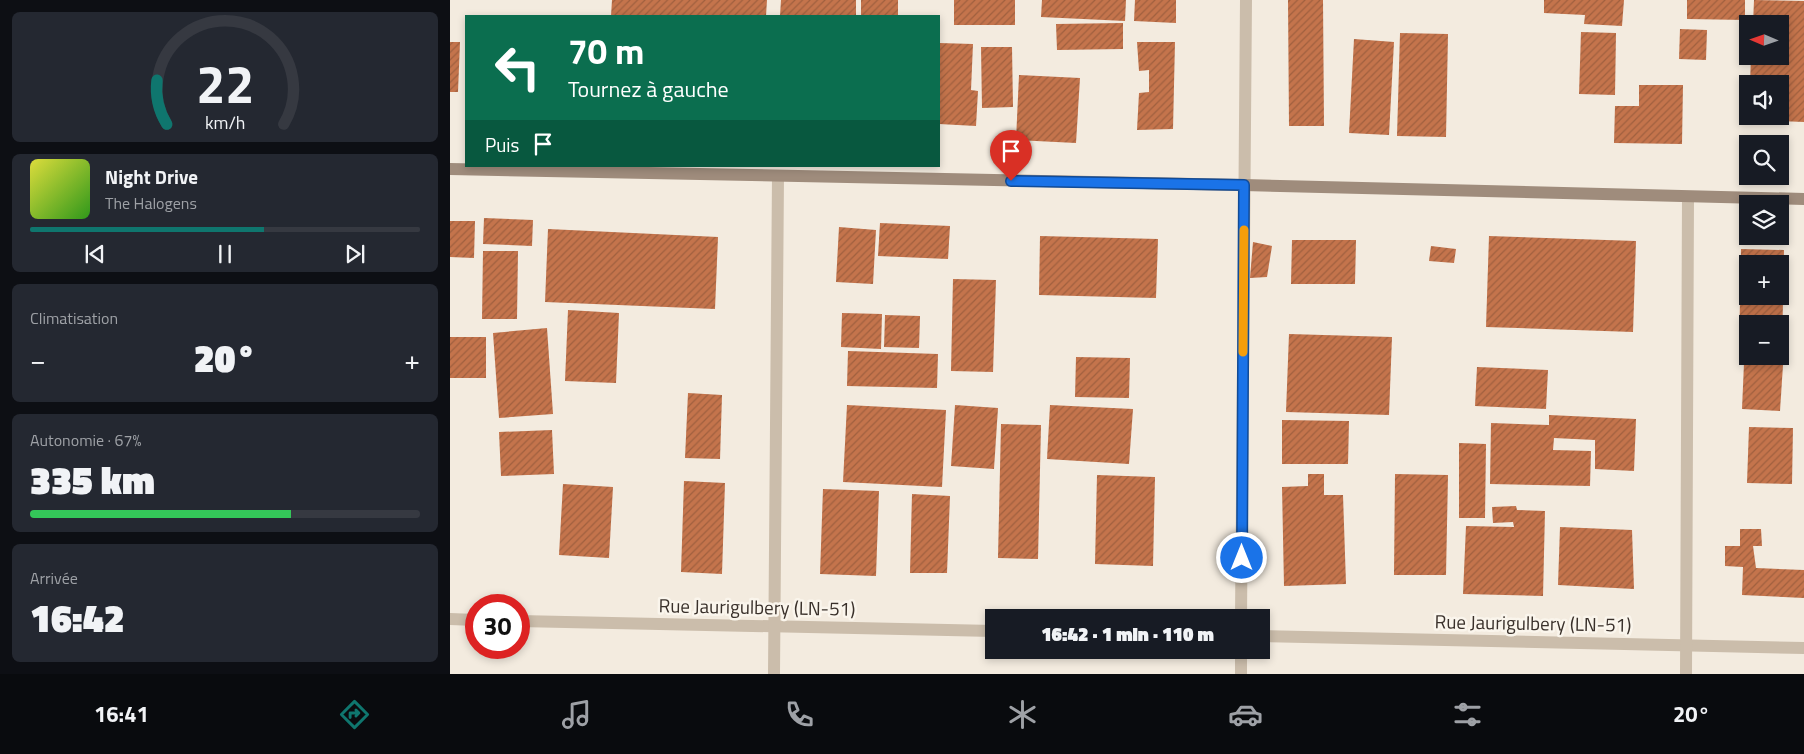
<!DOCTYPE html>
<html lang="fr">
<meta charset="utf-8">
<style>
body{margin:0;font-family:"Titillium Web",sans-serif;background:#242831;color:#f1f3f6;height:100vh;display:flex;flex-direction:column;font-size:19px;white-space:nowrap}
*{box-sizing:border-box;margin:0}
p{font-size:16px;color:#9ea1a6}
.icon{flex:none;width:28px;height:28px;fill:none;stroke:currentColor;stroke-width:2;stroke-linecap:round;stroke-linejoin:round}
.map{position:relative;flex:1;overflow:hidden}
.drawer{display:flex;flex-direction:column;gap:12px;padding:12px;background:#0d0f14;width:450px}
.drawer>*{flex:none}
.guide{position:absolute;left:15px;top:15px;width:475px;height:152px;border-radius:0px;box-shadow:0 2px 8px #0003;background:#0b6e4f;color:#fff;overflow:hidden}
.needle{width:32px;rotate:272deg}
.fabs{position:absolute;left:1289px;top:15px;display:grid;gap:10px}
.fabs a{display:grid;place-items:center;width:50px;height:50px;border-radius:0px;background:#171b24;box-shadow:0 2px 8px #0003;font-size:25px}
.speed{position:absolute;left:15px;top:594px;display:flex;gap:10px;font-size:25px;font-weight:700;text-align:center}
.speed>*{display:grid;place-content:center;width:65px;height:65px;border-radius:50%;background:#171b24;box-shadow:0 2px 8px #0003;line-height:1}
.speed .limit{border:8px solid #d22;background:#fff;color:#111}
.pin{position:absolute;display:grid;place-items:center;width:42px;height:42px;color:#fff;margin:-51px -21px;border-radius:50% 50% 50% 0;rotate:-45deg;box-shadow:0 0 5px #0007}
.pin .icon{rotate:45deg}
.me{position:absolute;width:55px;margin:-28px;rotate:0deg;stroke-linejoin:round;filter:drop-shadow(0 0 4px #0008)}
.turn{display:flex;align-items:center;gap:18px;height:105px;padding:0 20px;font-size:22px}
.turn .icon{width:65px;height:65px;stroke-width:2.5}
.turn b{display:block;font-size:35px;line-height:42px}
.then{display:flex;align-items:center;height:48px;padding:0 20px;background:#0003;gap:10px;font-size:19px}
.big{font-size:38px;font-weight:800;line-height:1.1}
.drawer .widget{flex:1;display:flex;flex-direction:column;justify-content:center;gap:8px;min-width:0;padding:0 18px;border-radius:8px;background:#242831}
.drawer .dial{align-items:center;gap:0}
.dial svg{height:130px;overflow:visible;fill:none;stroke:#363941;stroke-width:7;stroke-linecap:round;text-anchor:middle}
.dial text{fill:#f1f3f6;stroke:none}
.song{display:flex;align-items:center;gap:15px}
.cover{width:60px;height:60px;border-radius:8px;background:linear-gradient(135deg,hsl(60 70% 55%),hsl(110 70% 35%))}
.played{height:5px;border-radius:2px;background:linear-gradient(90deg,#0f766e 60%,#363941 60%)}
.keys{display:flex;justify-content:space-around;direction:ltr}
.heat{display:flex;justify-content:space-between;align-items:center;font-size:28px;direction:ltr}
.charge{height:8px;border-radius:4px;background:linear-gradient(90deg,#34c759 67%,#363941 0)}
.trip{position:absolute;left:535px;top:609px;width:285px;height:50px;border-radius:0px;background:#171b24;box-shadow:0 2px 8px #0003;font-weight:800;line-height:50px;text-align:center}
.dock{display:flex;height:80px;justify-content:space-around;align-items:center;background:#090b0e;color:#9ea1a6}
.dock .icon{width:35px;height:35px}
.dock .current{color:#0f766e}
.dock b{font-size:22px;color:#f1f3f6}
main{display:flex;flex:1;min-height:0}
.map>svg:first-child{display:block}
.building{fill:url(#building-hatch);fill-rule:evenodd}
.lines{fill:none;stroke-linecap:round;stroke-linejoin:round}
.street{stroke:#cbbdab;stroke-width:12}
.secondary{stroke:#9f8c7c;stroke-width:12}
.route-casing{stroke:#114b97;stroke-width:12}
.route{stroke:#1a73e8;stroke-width:9}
.slow{stroke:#f59e0b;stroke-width:9}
.labels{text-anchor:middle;stroke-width:5;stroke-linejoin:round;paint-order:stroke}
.street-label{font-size:19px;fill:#39302a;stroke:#faf5ec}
</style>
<main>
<section class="drawer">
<div class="widget dial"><svg viewBox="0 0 100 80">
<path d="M14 69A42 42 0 1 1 86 69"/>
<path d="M14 69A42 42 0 0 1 8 42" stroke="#0f766e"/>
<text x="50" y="56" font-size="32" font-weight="700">22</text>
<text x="50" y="72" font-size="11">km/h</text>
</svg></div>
<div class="widget">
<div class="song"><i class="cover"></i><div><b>Night Drive</b><p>The Halogens</p></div></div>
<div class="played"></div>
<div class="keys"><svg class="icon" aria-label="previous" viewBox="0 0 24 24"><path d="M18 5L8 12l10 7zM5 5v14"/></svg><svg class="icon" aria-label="pause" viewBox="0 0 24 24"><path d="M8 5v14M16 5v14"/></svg><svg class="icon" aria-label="next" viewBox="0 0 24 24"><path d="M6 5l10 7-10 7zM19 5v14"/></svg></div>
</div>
<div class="widget"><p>Climatisation</p>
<div class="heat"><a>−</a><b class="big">20°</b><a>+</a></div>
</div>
<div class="widget"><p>Autonomie · 67%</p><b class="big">335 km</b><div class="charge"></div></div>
<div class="widget"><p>Arrivée</p><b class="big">16:42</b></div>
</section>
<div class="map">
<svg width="1354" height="674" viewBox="0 0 1354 674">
<defs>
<pattern id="building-hatch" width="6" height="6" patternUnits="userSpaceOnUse" patternTransform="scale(1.25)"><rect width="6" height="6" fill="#c4744c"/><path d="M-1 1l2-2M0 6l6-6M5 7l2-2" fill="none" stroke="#a0603f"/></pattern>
</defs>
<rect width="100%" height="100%" fill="#f3ebdf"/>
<g class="building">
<polygon points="162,0 317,0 316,16 161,16"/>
<polygon points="331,0 406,0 406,16 330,16"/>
<rect x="411" y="0" width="37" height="16"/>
<rect x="504" y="0" width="61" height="25"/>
<polygon points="592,0 676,0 675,21 591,17"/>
<polygon points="685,0 726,0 726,23 684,21"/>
<polygon points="838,0 873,0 874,126 839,126"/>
<polygon points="1094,0 1174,0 1172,26 1134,24 1135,15 1094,13"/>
<polygon points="1237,0 1295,0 1295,20 1237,19"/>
<polygon points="1304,0 1354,1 1354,122 1329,121 1330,84 1300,84 1301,56 1330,56 1330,24 1303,24"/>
<polygon points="673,23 673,49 607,50 606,24"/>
<polygon points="1230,29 1257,30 1256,60 1229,59"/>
<polygon points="1131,32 1166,33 1165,95 1129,94"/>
<polygon points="950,33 998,34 996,137 947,136"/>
<polygon points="904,39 944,42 939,135 899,133"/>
<polygon points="0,42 10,42 8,92 0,92"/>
<polygon points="687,42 725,42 723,129 687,130 689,93 699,92 699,70 689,71"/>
<polygon points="489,43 523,44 521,90 528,91 526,126 489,124"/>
<polygon points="531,47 562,47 563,107 532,108"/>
<polygon points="569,75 630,78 626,143 566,140"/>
<polygon points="1189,85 1233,85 1232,144 1164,143 1165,106 1189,106"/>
<polygon points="34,218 83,220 82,246 33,244"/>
<polygon points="0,221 25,221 24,258 0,257"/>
<polygon points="430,223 500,226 498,259 428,256"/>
<polygon points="389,227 426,230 423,284 386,282"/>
<polygon points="98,229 268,237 265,309 95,302"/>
<polygon points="590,236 708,239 706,298 589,295"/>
<polygon points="1039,236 1186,241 1183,332 1036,327"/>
<polygon points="842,240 906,240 905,284 841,284"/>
<polygon points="803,242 822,246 817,277 800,278"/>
<polygon points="981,246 1006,249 1004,263 979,261"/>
<path d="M 1291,249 L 1334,250 L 1332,351 L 1330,351 L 1330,324 L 1298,324 L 1298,351 L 1289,351 ZM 1298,264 L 1330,264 L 1330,296 L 1298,296 Z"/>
<polygon points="33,251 68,251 67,319 32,319"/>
<polygon points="503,279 546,280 543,372 501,371"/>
<polygon points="118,310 169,313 166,383 115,381"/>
<polygon points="392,313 432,314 431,349 391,347"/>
<polygon points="435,315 470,316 469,348 434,347"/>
<polygon points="97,328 103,414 49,418 43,333"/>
<polygon points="839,334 942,337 939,415 836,412"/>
<rect x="0" y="337" width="36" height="41"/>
<polygon points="398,351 488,354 487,388 397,386"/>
<polygon points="626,357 680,358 679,398 625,397"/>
<polygon points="1294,363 1333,365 1330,411 1292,409"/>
<polygon points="1027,367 1098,370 1096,409 1025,406"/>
<polygon points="238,393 272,395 270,459 235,458"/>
<polygon points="397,405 496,410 492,487 393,482"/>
<polygon points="505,405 548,408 544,469 501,466"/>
<polygon points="600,405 683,409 679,464 597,459"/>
<polygon points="1099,415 1186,419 1184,471 1145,469 1145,440 1104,438 1103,450 1141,451 1140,486 1040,484 1041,423 1099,425"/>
<polygon points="832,420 899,421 898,464 832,464"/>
<polygon points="551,424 591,425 588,559 548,558"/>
<polygon points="1299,427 1343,428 1342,484 1297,483"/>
<polygon points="102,430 104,474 51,476 49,432"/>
<polygon points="1009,443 1036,444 1035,518 1009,518"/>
<polygon points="858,474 874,474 874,495 893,495 896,584 834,586 832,487 858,486"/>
<polygon points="945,474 998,475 996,575 944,575"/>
<polygon points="647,475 705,477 703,566 645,564"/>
<polygon points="234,481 275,483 272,574 231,572"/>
<polygon points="113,484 163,487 159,558 109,555"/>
<polygon points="373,489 429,491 426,576 370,574"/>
<polygon points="462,494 500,496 497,573 460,573"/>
<polygon points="1066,506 1067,510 1095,511 1093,596 1013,594 1016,526 1064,527 1063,522 1043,523 1042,507"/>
<polygon points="1110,527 1182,530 1184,589 1108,585"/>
<polygon points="1290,529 1311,529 1312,546 1303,546 1306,568 1354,570 1354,598 1292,595 1293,567 1275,566 1275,546 1290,546"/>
</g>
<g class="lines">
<g class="street">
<polyline points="791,618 796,0"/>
<polyline points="0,619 26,620"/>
<polyline points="69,621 544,631"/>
<polyline points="811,636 1354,648"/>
<polyline points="324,674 328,176"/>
<polyline points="791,674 791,650"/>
<polyline points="1236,674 1238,197"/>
</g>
<polyline class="secondary" points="0,169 794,185 1354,199"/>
</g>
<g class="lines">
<defs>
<polyline id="route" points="561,181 794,185 792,558"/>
</defs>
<use href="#route" class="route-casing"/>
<use href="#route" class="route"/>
<polyline class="slow" points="793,352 794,230"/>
</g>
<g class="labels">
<g class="street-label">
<text transform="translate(307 607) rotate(1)" y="7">Rue Jaurigulbery (LN-51)</text>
<text transform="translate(1083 623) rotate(1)" y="7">Rue Jaurigulbery (LN-51)</text>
</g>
</g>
</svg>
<div class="fabs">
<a><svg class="needle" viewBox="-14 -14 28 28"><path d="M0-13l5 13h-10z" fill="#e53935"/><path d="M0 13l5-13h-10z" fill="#9ea1a6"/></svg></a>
<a><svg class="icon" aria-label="sound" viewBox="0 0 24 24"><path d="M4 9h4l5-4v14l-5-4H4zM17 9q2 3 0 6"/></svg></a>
<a><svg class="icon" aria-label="search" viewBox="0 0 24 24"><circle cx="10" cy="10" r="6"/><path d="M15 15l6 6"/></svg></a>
<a><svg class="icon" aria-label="layers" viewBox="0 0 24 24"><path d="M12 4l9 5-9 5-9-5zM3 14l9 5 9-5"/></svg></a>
<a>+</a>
<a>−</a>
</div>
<div class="speed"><div class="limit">30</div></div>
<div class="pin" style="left:561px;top:181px;background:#d93025"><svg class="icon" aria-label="arrive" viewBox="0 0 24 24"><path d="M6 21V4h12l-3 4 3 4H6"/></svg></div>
<svg class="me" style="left:792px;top:558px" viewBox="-20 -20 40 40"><circle r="17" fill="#1a73e8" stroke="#fff" stroke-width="3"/><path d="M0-11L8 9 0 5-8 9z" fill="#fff"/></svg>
<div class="trip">16:42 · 1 min · 110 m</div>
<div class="guide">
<div class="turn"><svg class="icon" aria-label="left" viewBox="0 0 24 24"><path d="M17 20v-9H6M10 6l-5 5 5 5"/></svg><div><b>70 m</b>Tournez à gauche</div></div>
<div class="then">Puis<svg class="icon" aria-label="arrive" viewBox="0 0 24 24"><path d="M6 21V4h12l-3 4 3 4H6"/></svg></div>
</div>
</div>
</main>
<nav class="dock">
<b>16:41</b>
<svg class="icon current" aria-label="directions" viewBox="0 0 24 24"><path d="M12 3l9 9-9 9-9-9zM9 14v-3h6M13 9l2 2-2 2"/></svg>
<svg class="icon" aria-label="music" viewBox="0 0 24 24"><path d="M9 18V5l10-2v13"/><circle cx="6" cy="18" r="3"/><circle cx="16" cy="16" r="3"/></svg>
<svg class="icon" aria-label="phone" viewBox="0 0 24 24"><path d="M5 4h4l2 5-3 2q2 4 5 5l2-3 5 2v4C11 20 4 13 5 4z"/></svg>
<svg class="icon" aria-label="climate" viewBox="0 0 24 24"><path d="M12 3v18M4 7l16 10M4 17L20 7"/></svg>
<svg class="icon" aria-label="car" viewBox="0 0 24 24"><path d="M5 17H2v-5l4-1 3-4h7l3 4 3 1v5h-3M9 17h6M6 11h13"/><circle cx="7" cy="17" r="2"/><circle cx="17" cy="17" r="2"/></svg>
<svg class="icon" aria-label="filters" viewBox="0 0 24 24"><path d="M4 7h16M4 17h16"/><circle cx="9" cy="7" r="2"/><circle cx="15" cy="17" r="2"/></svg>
<b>20°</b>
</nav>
